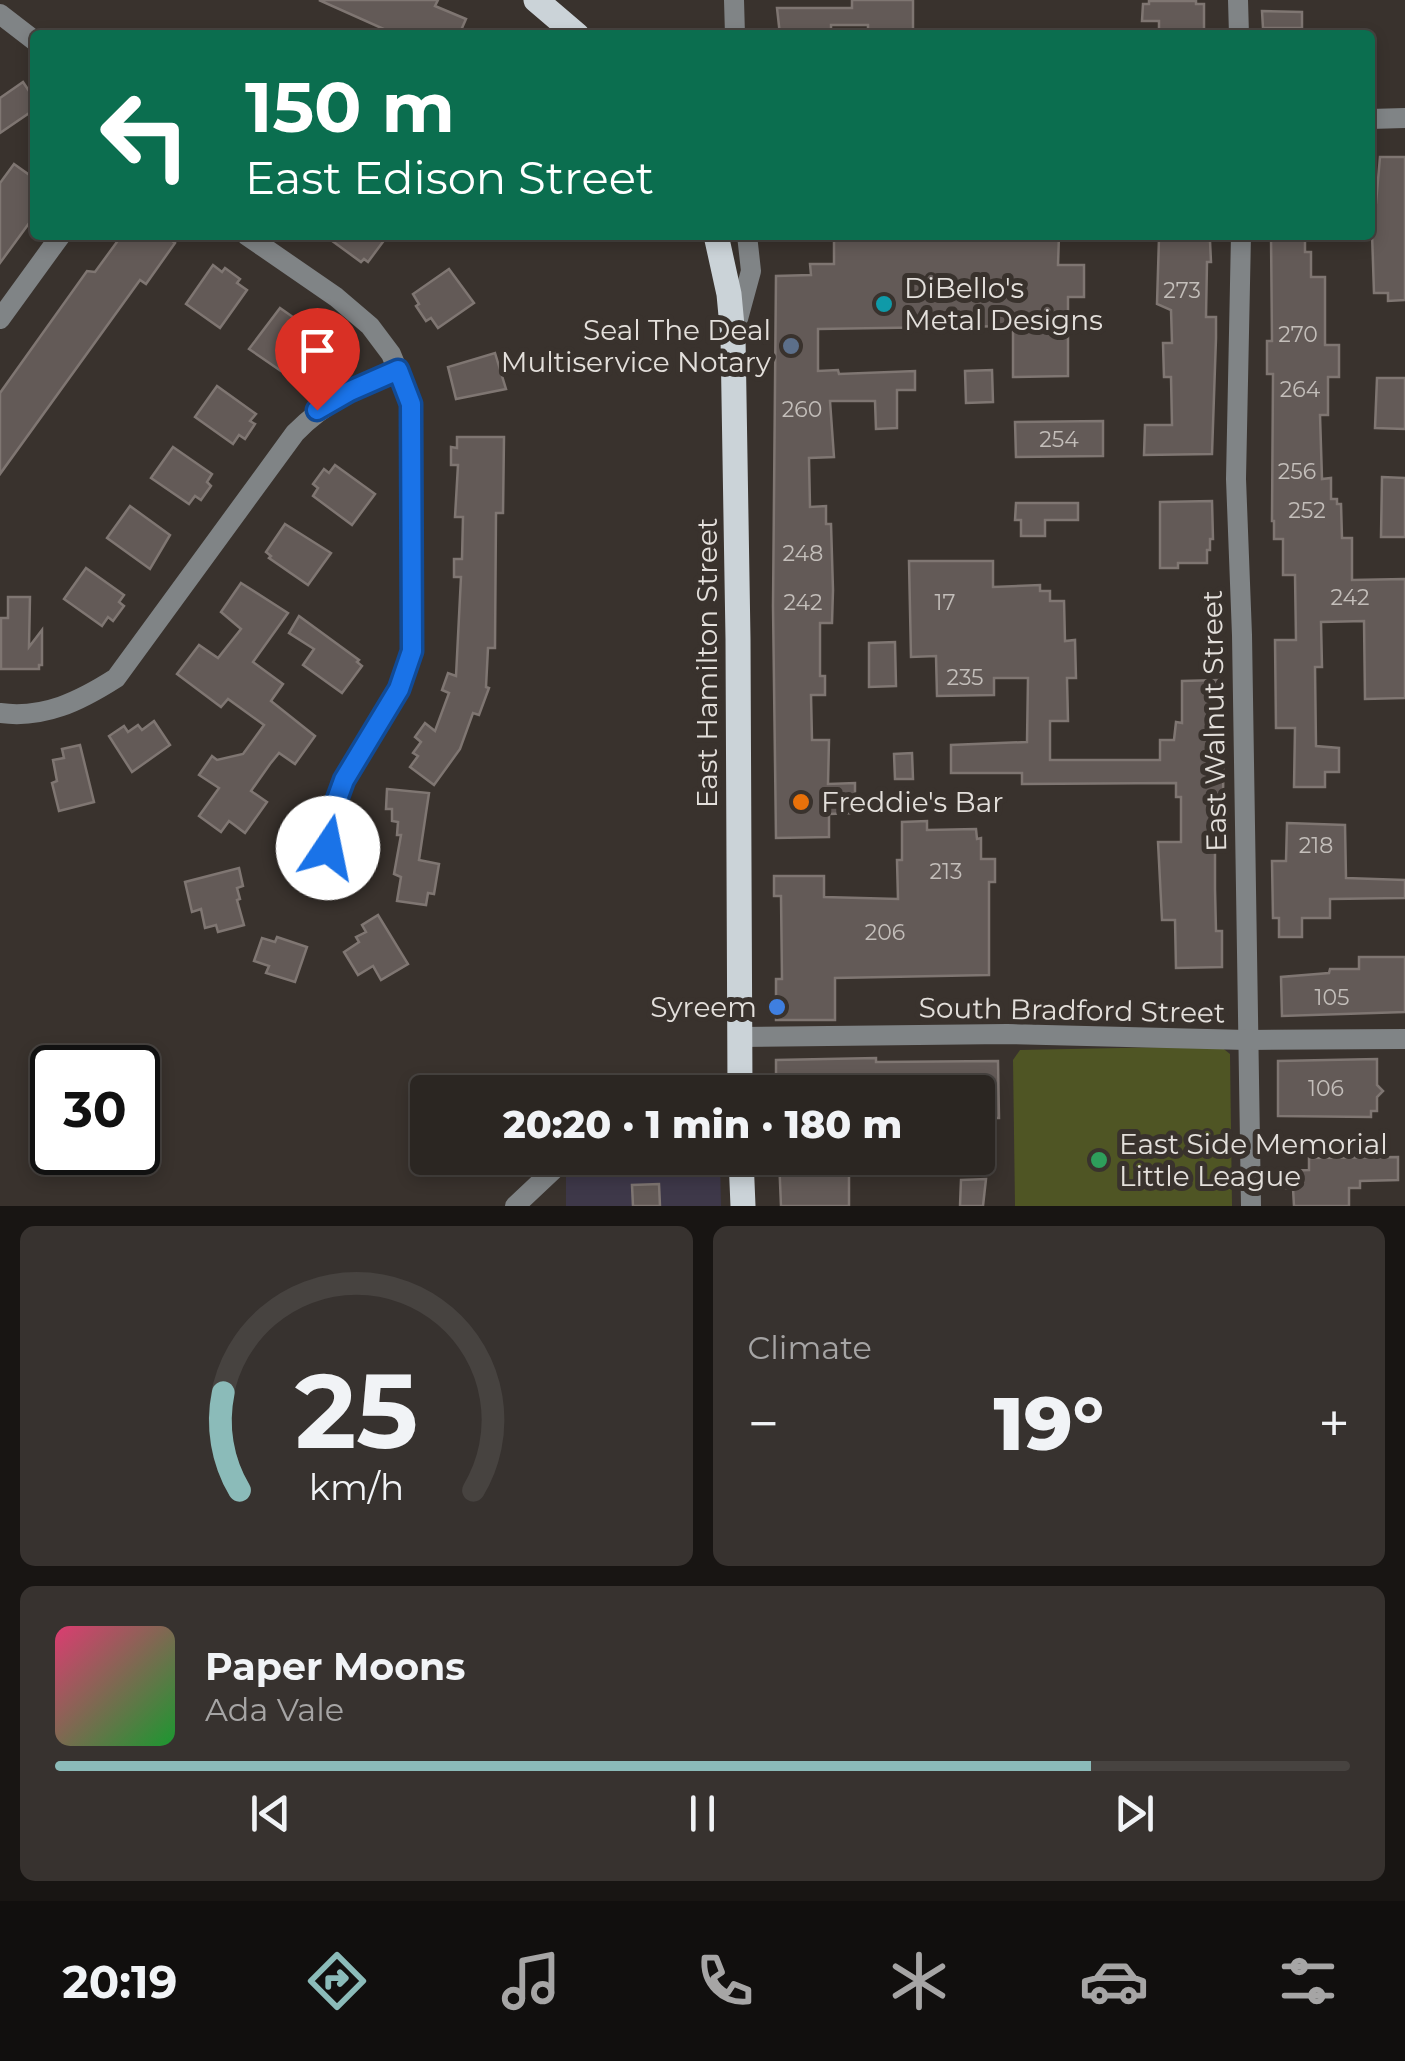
<!DOCTYPE html>
<meta charset="utf-8">
<style>
body{margin:0;font-family:Montserrat,sans-serif;background:#37322f;color:#f1f3f6;height:100vh;display:flex;flex-direction:column;font-size:38px;white-space:nowrap}
*{box-sizing:border-box;margin:0}
p{font-size:32px;color:#a6a5a5}
.icon{flex:none;width:55px;height:55px;fill:none;stroke:currentColor;stroke-width:2;stroke-linecap:round;stroke-linejoin:round}
.map{position:relative;height:1206px;overflow:hidden}
.panel{display:flex;flex-direction:column;gap:20px;padding:20px;background:#181513;flex:1}
.panel>*{flex:none}
.top-card{position:absolute;left:30px;top:30px;width:1345px;height:210px;border-radius:10px;box-shadow:0 5px 15px #0003,0 0 0 2px #474340;background:#0b6e4f;color:#fff;overflow:hidden}
.speed{position:absolute;left:30px;top:1045px;display:flex;gap:20px;font-size:50px;font-weight:700;text-align:center}
.speed>*{display:grid;place-content:center;width:130px;height:130px;border-radius:50%;background:#2b2622;box-shadow:0 5px 15px #0003,0 0 0 2px #474340;line-height:1}
.speed .limit{border:5px solid #111;border-radius:15px;background:#fff;color:#111}
.pin{position:absolute;display:grid;place-items:center;width:85px;height:85px;color:#fff;margin:-102px -42px;border-radius:50% 50% 50% 0;rotate:-45deg;box-shadow:0 0 10px #0007}
.pin .icon{rotate:45deg}
.me{position:absolute;width:110px;margin:-55px;rotate:11deg;stroke-linejoin:round;filter:drop-shadow(0 0 8px #0008)}
.turn{display:flex;align-items:center;gap:35px;height:210px;padding:0 50px;font-size:45px}
.turn .icon{width:130px;height:130px;stroke-width:2.5}
.turn b{display:block;font-size:70px;line-height:85px}
.big{font-size:75px;font-weight:800;line-height:1.1}
.panel .widget{flex:1;display:flex;flex-direction:column;justify-content:center;gap:15px;min-width:0;padding:0 35px;border-radius:15px;background:#37322f}
.panel .dial{align-items:center;gap:0}
.dial svg{height:260px;overflow:visible;fill:none;stroke:#474340;stroke-width:7;stroke-linecap:round;text-anchor:middle}
.dial text{fill:#f1f3f6;stroke:none}
.song{display:flex;align-items:center;gap:30px}
.cover{width:120px;height:120px;border-radius:15px;background:linear-gradient(135deg,hsl(340 70% 55%),hsl(130 70% 35%))}
.played{height:10px;border-radius:5px;background:linear-gradient(90deg,#8bbbb9 80%,#474340 80%)}
.keys{display:flex;justify-content:space-around;direction:ltr}
.heat{display:flex;justify-content:space-between;align-items:center;font-size:55px;direction:ltr}
.panel .tiles{flex:1;display:grid;gap:20px;grid-template-columns:1fr 1fr}
.widget:last-child{grid-column:span 2}
.trip{position:absolute;left:410px;top:1075px;width:585px;height:100px;border-radius:10px;background:#2b2622;box-shadow:0 5px 15px #0003,0 0 0 2px #474340;font-weight:800;line-height:100px;text-align:center}
.dock{display:flex;height:160px;justify-content:space-around;align-items:center;background:#110f0e;color:#a6a5a5}
.dock .icon{width:70px;height:70px}
.dock .selected{color:#8bbbb9}
.dock b{font-size:45px;color:#f1f3f6}
.map>svg:first-child{display:block}
.commercial{fill:#3e3849}
.green{fill:#4f5524}
.building{fill:#635a57;stroke:#7f7672;stroke-width:2.5}
.lines{fill:none;stroke-linecap:round;stroke-linejoin:round}
.street{stroke:#808486;stroke-width:20}
.primary{stroke:#cbd3d8;stroke-width:25}
.route-casing{stroke:#114b97;stroke-width:25}
.route{stroke:#1a73e8;stroke-width:18}
.culture-dot{fill:#0f9aa8;stroke:#39322d;stroke-width:4}
.service-dot{fill:#5c6f8a;stroke:#39322d;stroke-width:4}
.food-dot{fill:#e8710a;stroke:#39322d;stroke-width:4}
.shop-dot{fill:#3f7fe0;stroke:#39322d;stroke-width:4}
.leisure-dot{fill:#2e9e5b;stroke:#39322d;stroke-width:4}
.labels{text-anchor:middle;stroke-width:10;stroke-linejoin:round;paint-order:stroke}
.number-label{font-size:22px;fill:#c3beba}
.poi-label{font-size:28px;fill:#e3dfdb;stroke:#39322d;text-anchor:start}
.street-label{font-size:28px;fill:#e3dfdb;stroke:#39322d}
</style>
<div class="map">
<svg width="1405" height="1206" viewBox="0 0 1405 1206">
<rect width="100%" height="100%" fill="#39322d"/>
<polygon class="commercial" points="585,1158 720,1158 721,1206 566,1206 566,1175"/>
<polygon class="green" points="1220,1046 1230,1054 1232,1206 1015,1206 1013,1060 1020,1050"/>
<g class="building">
<polygon points="319,0 438,0 435,6 466,19 459,35 397,35"/>
<polygon points="852,0 913,0 913,35 868,35 868,25 831,25 831,35 780,35 777,8 852,8"/>
<polygon points="1149,1 1196,1 1196,4 1204,4 1204,35 1159,35 1159,21 1142,21 1143,4 1149,4"/>
<polygon points="1262,11 1302,12 1302,28 1263,28"/>
<polygon points="23,82 35,100 35,109 0,133 0,98"/>
<polygon points="1380,157 1405,157 1405,300 1388,301 1388,293 1374,293 1371,203 1376,203"/>
<polygon points="14,164 35,179 35,215 0,263 0,183"/>
<polygon points="122,235 164,235 175,243 146,284 140,280 0,474 0,393 87,271 95,272"/>
<polygon points="324,235 388,235 368,262 364,259 361,262"/>
<polygon points="1059,235 1058,265 1084,265 1084,297 1068,297 1068,376 1013,377 1013,326 818,329 818,371 838,370 839,374 915,371 915,390 897,390 897,428 876,429 875,401 830,401 834,457 809,458 810,507 826,506 826,524 831,524 833,590 832,623 820,623 820,676 825,676 825,695 811,695 812,740 829,740 828,784 855,783 855,813 829,814 829,837 776,838 773,606 776,276 811,275 810,264 834,264 834,236"/>
<polygon points="1271,235 1305,235 1305,252 1311,252 1311,277 1325,277 1325,345 1339,345 1339,377 1328,377 1328,415 1320,415 1322,479 1331,478 1331,499 1337,499 1337,504 1341,504 1342,538 1352,538 1352,580 1405,579 1405,698 1365,699 1364,621 1321,622 1322,667 1315,667 1316,746 1339,748 1339,772 1325,772 1325,787 1294,787 1295,728 1276,728 1275,640 1296,640 1295,575 1283,575 1283,539 1274,539 1274,521 1272,521 1273,374 1267,374 1267,341 1272,341"/>
<polygon points="1159,238 1210,241 1211,262 1207,262 1206,317 1216,317 1216,338 1212,454 1144,455 1145,425 1172,425 1171,377 1164,377 1163,343 1172,343 1171,310 1157,304"/>
<polygon points="213,265 222,272 225,268 240,279 237,283 247,290 220,328 186,304"/>
<polygon points="449,269 474,303 438,328 431,318 426,321 416,306 419,304 413,294"/>
<polygon points="280,308 310,329 281,371 249,349"/>
<polygon points="495,353 506,389 456,399 448,367"/>
<polygon points="992,370 993,402 966,403 965,371"/>
<polygon points="1377,378 1405,378 1405,429 1375,428"/>
<polygon points="217,386 256,414 250,421 255,424 245,439 239,435 233,444 195,417"/>
<polygon points="1103,421 1103,456 1016,457 1015,422"/>
<polygon points="457,437 504,437 503,513 496,513 495,648 488,648 486,687 489,688 479,715 473,713 460,749 434,785 410,767 418,756 413,753 421,742 415,737 425,723 435,731 449,693 442,690 448,673 456,676 461,577 454,577 454,559 462,559 463,517 455,517 458,465 451,465 451,447 457,448"/>
<polygon points="173,447 212,474 207,482 211,486 201,500 195,496 189,504 151,478"/>
<polygon points="335,465 375,494 352,525 313,496 318,488 313,484 324,469 329,473"/>
<polygon points="1382,477 1405,478 1405,537 1381,537"/>
<polygon points="1212,501 1213,539 1210,539 1210,550 1207,550 1207,563 1178,563 1178,568 1160,568 1160,502"/>
<polygon points="1016,503 1078,503 1078,520 1045,520 1045,536 1021,536 1021,520 1015,520"/>
<polygon points="130,506 170,535 150,569 107,538"/>
<polygon points="285,524 331,553 308,585 269,558 271,556 266,552"/>
<polygon points="909,561 993,561 993,587 1040,585 1040,591 1050,591 1050,601 1064,601 1065,641 1075,640 1076,678 1067,678 1068,721 1050,721 1050,760 1160,760 1160,740 1174,740 1176,722 1182,723 1182,681 1219,680 1220,724 1224,724 1223,797 1220,797 1220,837 1215,837 1215,889 1216,931 1222,931 1222,967 1176,968 1175,920 1162,920 1158,842 1181,842 1181,797 1176,797 1176,783 1022,784 1022,773 951,773 951,745 1027,742 1028,678 994,678 994,695 937,696 936,656 911,657"/>
<polygon points="86,568 124,595 119,602 124,606 113,621 108,617 102,626 64,599"/>
<polygon points="241,583 288,613 253,662 283,684 271,701 315,736 295,764 279,753 270,764 251,791 267,802 245,833 229,821 221,832 199,816 219,788 199,775 212,756 217,760 243,754 264,725 228,699 221,707 177,674 199,645 218,658 241,629 221,612"/>
<polygon points="8,597 30,597 29,647 42,630 42,665 39,665 39,669 1,669 1,618 8,618"/>
<polygon points="299,616 359,660 357,662 362,666 342,693 303,665 314,649 289,633"/>
<polygon points="895,642 896,686 869,687 869,643"/>
<polygon points="154,721 170,745 132,772 109,736 124,726 128,732 138,725 142,730"/>
<polygon points="80,745 94,802 59,811 52,783 57,781 53,760 64,758 62,749"/>
<polygon points="912,753 913,779 895,779 894,754"/>
<polygon points="387,789 429,793 419,860 439,864 434,894 428,893 426,905 397,901 401,877 394,874 401,835 397,835 398,822 392,821 392,809 386,809"/>
<polygon points="927,821 927,830 976,829 977,839 981,838 981,859 995,859 995,882 989,882 989,975 835,978 835,1020 776,1020 776,979 782,979 781,896 774,896 774,876 824,876 824,897 898,899 897,860 902,860 902,822"/>
<polygon points="1287,823 1345,825 1346,878 1405,880 1405,898 1330,899 1330,918 1302,918 1302,937 1279,937 1279,918 1273,918 1272,861 1286,861"/>
<polygon points="239,868 243,886 237,888 240,899 237,900 244,925 218,932 216,925 205,928 201,909 192,912 185,882"/>
<polygon points="378,915 408,964 381,980 373,966 358,975 344,952 359,942 356,937 366,932 362,925"/>
<polygon points="277,937 307,947 295,982 266,973 269,966 254,961 262,938 275,942"/>
<polygon points="1359,957 1405,957 1405,1012 1282,1016 1281,977 1329,973 1330,969 1359,969"/>
<polygon points="876,1058 876,1062 998,1061 999,1118 978,1118 978,1092 899,1092 899,1078 776,1083 776,1060"/>
<polygon points="1377,1059 1377,1085 1383,1091 1377,1097 1377,1111 1371,1111 1371,1117 1278,1116 1278,1061"/>
<polygon points="1398,1157 1398,1180 1360,1181 1360,1188 1349,1188 1349,1206 1294,1206 1293,1188 1279,1188 1279,1171 1309,1170 1309,1158"/>
<polygon points="779,1158 849,1158 849,1206 781,1206"/>
<polygon points="986,1179 983,1206 960,1206 961,1180"/>
<polygon points="659,1184 660,1206 633,1206 632,1185"/>
</g>
<g class="lines">
<g class="street">
<polyline points="734,0 735,35"/>
<polyline points="1238,0 1239,35"/>
<polyline points="0,14 35,41"/>
<polyline points="1370,119 1405,118"/>
<polyline points="246,235 336,297 370,326 391,354 398,371 411,404 411,651 399,689 344,780 332,813 328,848"/>
<polyline points="1241,235 1236,479 1242,635 1251,1206"/>
<polyline points="0,319 61,235"/>
<polyline points="736,326 751,271 747,235"/>
<path d="M 0,713 C 44,719 80,701 116,678 L 295,433 C 325,402 359,387 398,371"/>
<polyline points="738,1037 1007,1034 1247,1040 1405,1039"/>
<polyline points="515,1206 566,1158"/>
</g>
<g class="primary">
<polyline points="536,0 577,35"/>
<polyline points="716,235 729,294 733,337 738,639 740,1092"/>
<polyline points="741,1158 743,1206"/>
</g>
</g>
<g class="lines">
<defs>
<polyline id="route" points="317,410 350,391 398,370 411,404 412,651 399,689 344,780 332,813 328,848"/>
</defs>
<use href="#route" class="route-casing"/>
<use href="#route" class="route"/>
</g>
<circle class="culture-dot" cx="884" cy="304" r="10"/>
<circle class="service-dot" cx="791" cy="346" r="10"/>
<circle class="food-dot" cx="801" cy="802" r="10"/>
<circle class="shop-dot" cx="777" cy="1007" r="10"/>
<circle class="leisure-dot" cx="1099" cy="1160" r="10"/>
<g class="labels">
<g class="number-label">
<text x="1182" y="298">273</text>
<text x="1298" y="342">270</text>
<text x="1300" y="397">264</text>
<text x="802" y="417">260</text>
<text x="1059" y="447">254</text>
<text x="1297" y="479">256</text>
<text x="1307" y="518">252</text>
<text x="803" y="561">248</text>
<text x="1350" y="605">242</text>
<text x="803" y="610">242</text>
<text x="945" y="610">17</text>
<text x="965" y="685">235</text>
<text x="1316" y="853">218</text>
<text x="946" y="879">213</text>
<text x="885" y="940">206</text>
<text x="1332" y="1005">105</text>
<text x="1326" y="1096">106</text>
</g>
<g class="poi-label">
<text x="904" y="298">DiBello's<tspan x="904" dy="32">Metal Designs</tspan></text>
<text x="771" y="340" text-anchor="end">Seal The Deal<tspan x="771" dy="32">Multiservice Notary</tspan></text>
<text x="821" y="812">Freddie's Bar</text>
<text x="757" y="1017" text-anchor="end">Syreem</text>
<text x="1119" y="1154">East Side Memorial<tspan x="1119" dy="32">Little League</tspan></text>
</g>
<g class="street-label">
<text transform="translate(707 663) rotate(-90)" y="10">East Hamilton Street</text>
<text transform="translate(1214 721) rotate(-91)" y="10">East Walnut Street</text>
<text transform="translate(1072 1010) rotate(1)" y="10">South Bradford Street</text>
</g>
</g>
</svg>
<div class="speed"><div class="limit">30</div></div>
<div class="pin" style="left:317px;top:410px;background:#d93025"><svg class="icon" aria-label="arrive" viewBox="0 0 24 24"><path d="M6 21V4h12l-3 4 3 4H6"/></svg></div>
<svg class="me" style="left:328px;top:848px" viewBox="-20 -20 40 40"><circle r="19" fill="#fff"/><path d="M0-13L10 11 0 6-10 11z" fill="#1a73e8"/></svg>
<div class="trip">20:20 · 1 min · 180 m</div>
<div class="top-card">
<div class="turn"><svg class="icon" aria-label="left" viewBox="0 0 24 24"><path d="M17 20v-9H6M10 6l-5 5 5 5"/></svg><div><b>150 m</b>East Edison Street</div></div>
</div>
</div>
<section class="panel">
<div class="tiles">
<div class="widget dial"><svg viewBox="0 0 100 80">
<path d="M14 69A42 42 0 1 1 86 69"/>
<path d="M14 69A42 42 0 0 1 9 39" stroke="#8bbbb9"/>
<text x="50" y="56" font-size="32" font-weight="700">25</text>
<text x="50" y="72" font-size="11">km/h</text>
</svg></div>
<div class="widget"><p>Climate</p>
<div class="heat"><a>−</a><b class="big">19°</b><a>+</a></div>
</div>
<div class="widget">
<div class="song"><i class="cover"></i><div><b>Paper Moons</b><p>Ada Vale</p></div></div>
<div class="played"></div>
<div class="keys"><svg class="icon" aria-label="previous" viewBox="0 0 24 24"><path d="M18 5L8 12l10 7zM5 5v14"/></svg><svg class="icon" aria-label="pause" viewBox="0 0 24 24"><path d="M8 5v14M16 5v14"/></svg><svg class="icon" aria-label="next" viewBox="0 0 24 24"><path d="M6 5l10 7-10 7zM19 5v14"/></svg></div>
</div>
</div>
</section>
<nav class="dock">
<b>20:19</b>
<svg class="icon selected" aria-label="directions" viewBox="0 0 24 24"><path d="M12 3l9 9-9 9-9-9zM9 14v-3h6M13 9l2 2-2 2"/></svg>
<svg class="icon" aria-label="music" viewBox="0 0 24 24"><path d="M9 18V5l10-2v13"/><circle cx="6" cy="18" r="3"/><circle cx="16" cy="16" r="3"/></svg>
<svg class="icon" aria-label="phone" viewBox="0 0 24 24"><path d="M5 4h4l2 5-3 2q2 4 5 5l2-3 5 2v4C11 20 4 13 5 4z"/></svg>
<svg class="icon" aria-label="climate" viewBox="0 0 24 24"><path d="M12 3v18M4 7l16 10M4 17L20 7"/></svg>
<svg class="icon" aria-label="car" viewBox="0 0 24 24"><path d="M5 17H2v-5l4-1 3-4h7l3 4 3 1v5h-3M9 17h6M6 11h13"/><circle cx="7" cy="17" r="2"/><circle cx="17" cy="17" r="2"/></svg>
<svg class="icon" aria-label="filters" viewBox="0 0 24 24"><path d="M4 7h16M4 17h16"/><circle cx="9" cy="7" r="2"/><circle cx="15" cy="17" r="2"/></svg>
</nav>
